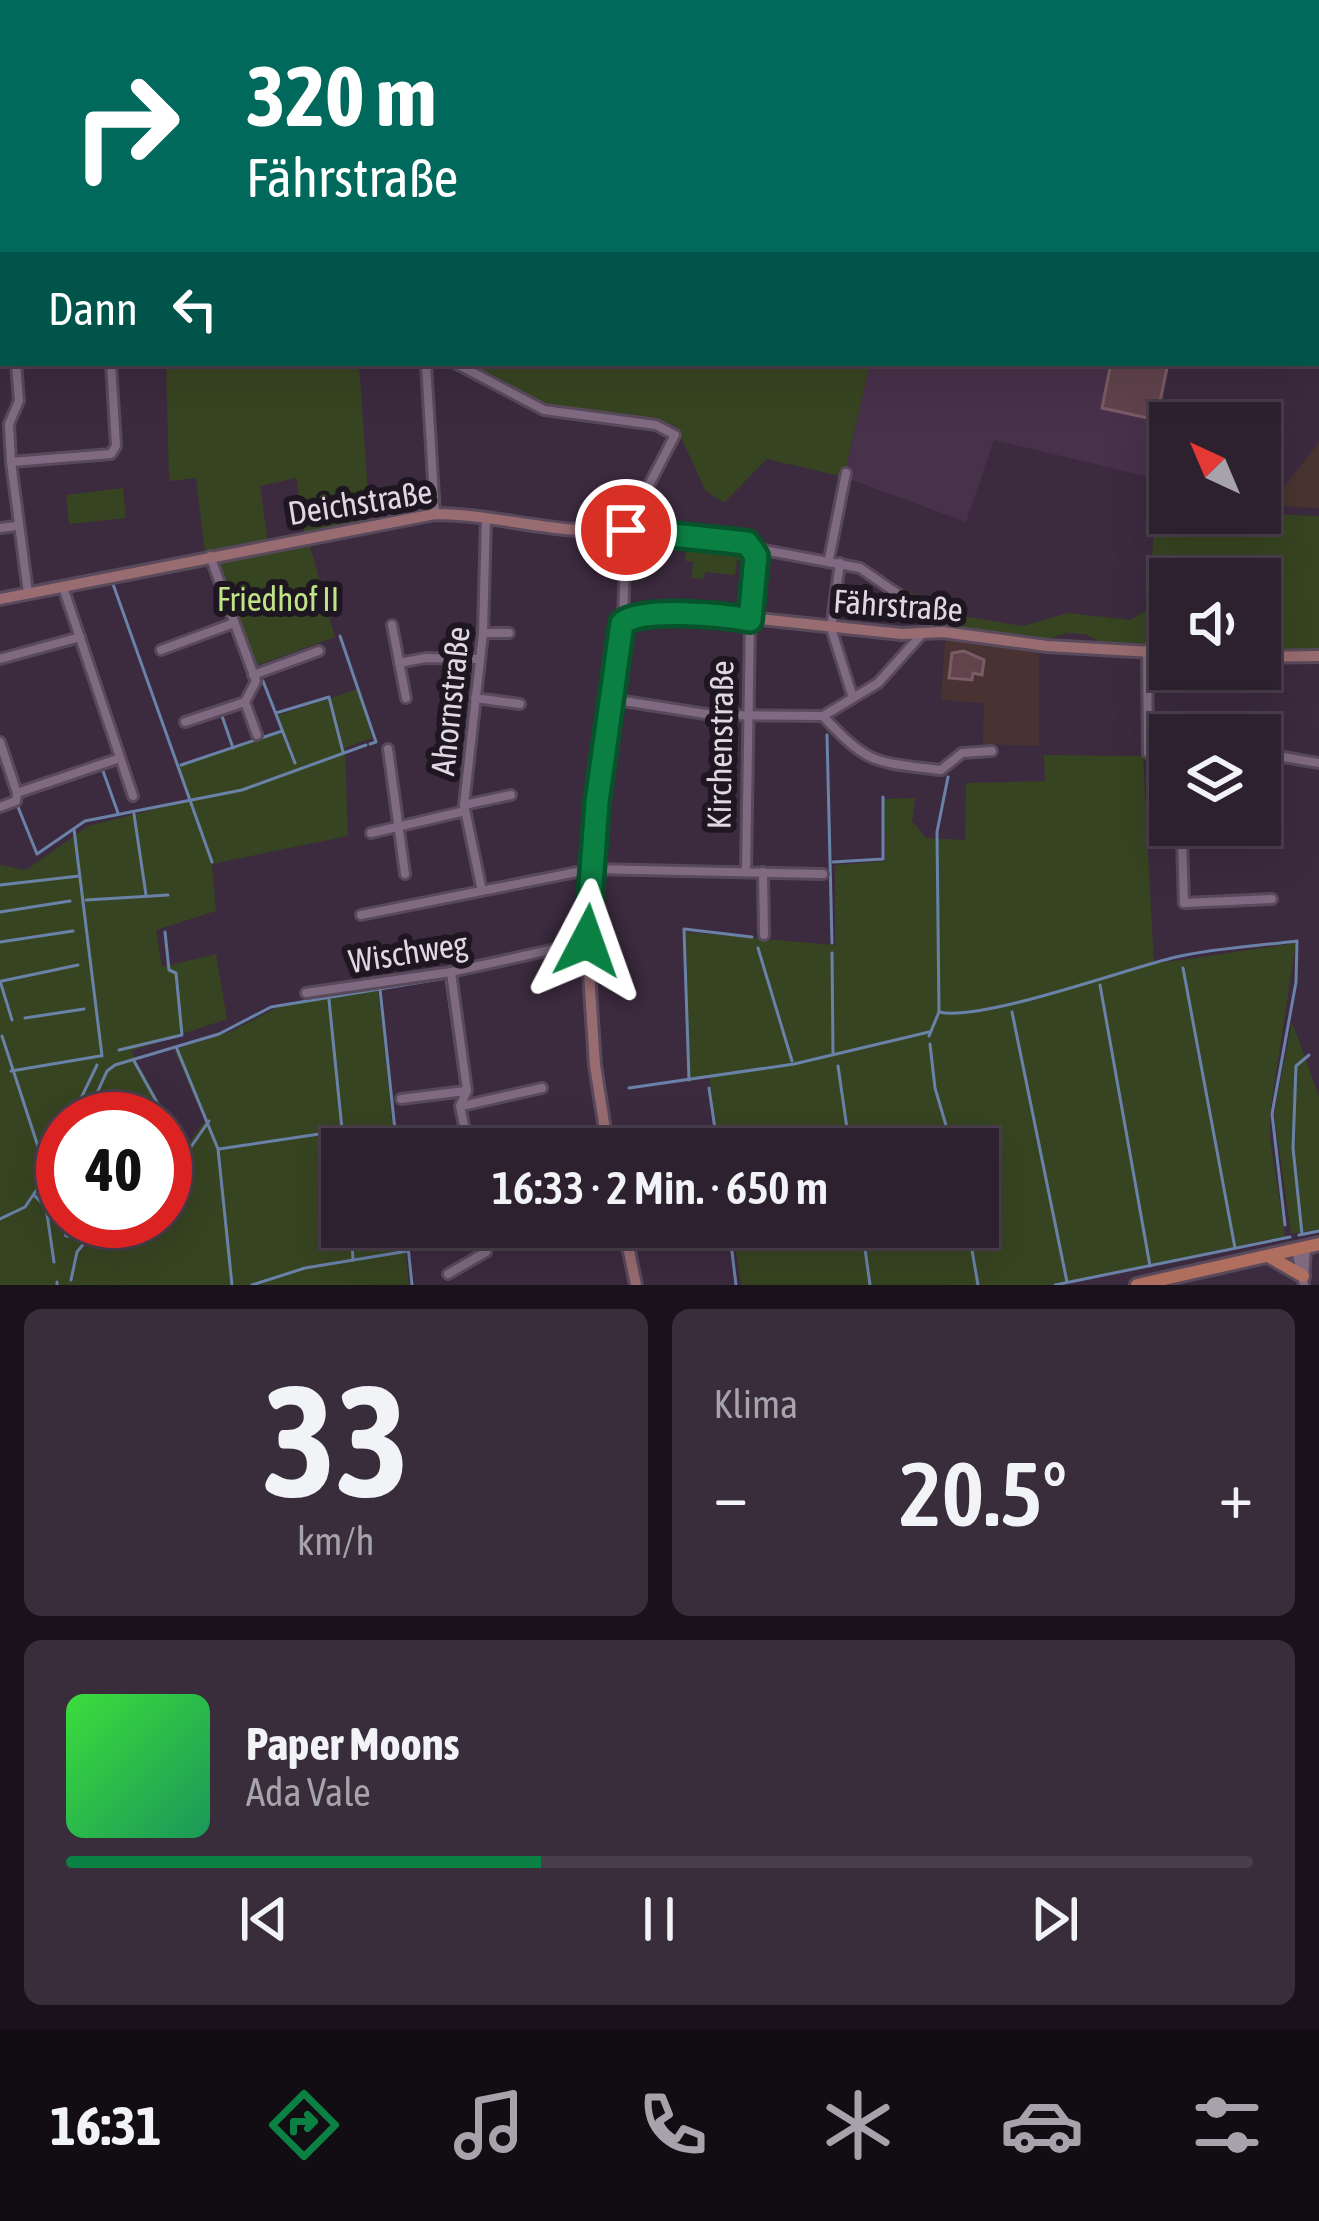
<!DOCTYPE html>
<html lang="de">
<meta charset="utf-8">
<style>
body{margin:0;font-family:"Asap Condensed",sans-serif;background:#392d3b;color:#f1f3f6;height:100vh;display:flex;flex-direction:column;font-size:45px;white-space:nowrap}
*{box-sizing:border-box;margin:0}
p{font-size:39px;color:#a7a3aa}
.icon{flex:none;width:66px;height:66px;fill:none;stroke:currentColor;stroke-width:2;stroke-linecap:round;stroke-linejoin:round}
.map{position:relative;height:1285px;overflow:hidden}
.details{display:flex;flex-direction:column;gap:24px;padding:24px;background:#19121a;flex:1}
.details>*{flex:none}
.guide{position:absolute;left:0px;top:0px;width:1320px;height:366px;box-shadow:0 12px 48px #0002,0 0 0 3px #483e4b;background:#00695c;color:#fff;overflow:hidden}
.needle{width:78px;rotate:316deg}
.buttons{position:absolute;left:1149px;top:402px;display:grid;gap:24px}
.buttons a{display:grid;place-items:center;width:132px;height:132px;border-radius:0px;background:#2d202f;box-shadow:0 12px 48px #0002,0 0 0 3px #483e4b;font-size:60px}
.speed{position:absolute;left:36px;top:1092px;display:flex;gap:24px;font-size:60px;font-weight:700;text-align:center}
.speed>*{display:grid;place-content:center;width:156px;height:156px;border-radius:50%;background:#2d202f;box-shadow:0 12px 48px #0002,0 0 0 3px #483e4b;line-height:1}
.speed .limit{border:18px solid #d22;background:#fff;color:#111}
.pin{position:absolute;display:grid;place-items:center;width:102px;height:102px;color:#fff;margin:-51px;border:6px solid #fff;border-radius:50%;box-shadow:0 3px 12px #0007}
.me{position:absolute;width:132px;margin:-66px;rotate:4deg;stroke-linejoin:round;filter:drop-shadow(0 0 9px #0008)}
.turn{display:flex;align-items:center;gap:42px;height:252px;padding:0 48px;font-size:54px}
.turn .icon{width:156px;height:156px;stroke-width:2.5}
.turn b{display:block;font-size:84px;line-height:102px}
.then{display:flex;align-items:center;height:114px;padding:0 48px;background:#0003;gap:24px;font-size:45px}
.big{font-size:90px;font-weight:600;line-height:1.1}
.details .card{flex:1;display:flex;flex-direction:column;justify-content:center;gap:18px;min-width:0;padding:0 42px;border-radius:18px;background:#392d3b}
.details .dial{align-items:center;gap:0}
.dial b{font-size:156px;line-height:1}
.song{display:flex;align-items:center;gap:36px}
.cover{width:144px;height:144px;border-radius:18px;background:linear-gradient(135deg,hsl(120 70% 55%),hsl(150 70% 35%))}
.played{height:12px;border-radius:6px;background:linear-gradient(90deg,#0b8043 40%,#483e4b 40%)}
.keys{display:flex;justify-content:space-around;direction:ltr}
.heat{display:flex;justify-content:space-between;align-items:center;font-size:66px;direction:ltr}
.details .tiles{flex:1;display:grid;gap:24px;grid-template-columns:1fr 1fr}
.card:last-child{grid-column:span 2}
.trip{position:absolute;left:321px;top:1128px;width:678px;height:120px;border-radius:0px;background:#2d202f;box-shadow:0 12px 48px #0002,0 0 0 3px #483e4b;font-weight:600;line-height:120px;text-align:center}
.tab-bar{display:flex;height:192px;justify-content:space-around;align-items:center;background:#120d13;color:#a7a3aa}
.tab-bar .icon{width:84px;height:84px}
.tab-bar .on{color:#0b8043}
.tab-bar b{font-size:54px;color:#f1f3f6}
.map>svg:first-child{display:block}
.built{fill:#48314b}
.industrial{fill:#483430}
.education{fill:#483332}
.green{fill:#374421;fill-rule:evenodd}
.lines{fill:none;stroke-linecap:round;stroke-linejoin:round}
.stream{stroke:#6a81a8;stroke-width:3}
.runway{stroke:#706073;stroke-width:45}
.building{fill:#61434c;stroke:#7b5b65;stroke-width:3}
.street-casing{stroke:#58495b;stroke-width:14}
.secondary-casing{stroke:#58495b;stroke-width:16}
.primary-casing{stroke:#58495b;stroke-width:18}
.street{stroke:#7f6a82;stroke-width:8}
.secondary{stroke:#986c71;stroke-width:10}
.primary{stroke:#b06e5f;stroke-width:12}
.route-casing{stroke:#07532c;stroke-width:30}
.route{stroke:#0b8043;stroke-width:21}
.labels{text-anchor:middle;stroke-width:12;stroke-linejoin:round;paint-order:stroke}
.street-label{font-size:33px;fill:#e1d6e3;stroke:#1e1620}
.park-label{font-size:33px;fill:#c1e387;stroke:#1e1620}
</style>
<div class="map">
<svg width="1319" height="1285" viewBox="0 0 1319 1285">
<rect width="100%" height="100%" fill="#3c2a3f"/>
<polygon class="built" points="870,363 1170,363 1149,477 994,440 966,522 844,477"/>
<polygon class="industrial" points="1319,442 1319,508 1269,506"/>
<polygon class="education" points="945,640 1039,653 1039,746 983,744 984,703 941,700"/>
<g class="green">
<polygon points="0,0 1180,0 3,3 3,221"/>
<polygon points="166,363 359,363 370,523 305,536 296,478 260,486 268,542 205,553 196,478 169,481"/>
<polygon points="469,363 870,363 844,477 767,459 724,503 705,490 676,426 539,402"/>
<polygon points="123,488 126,518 69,524 66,495"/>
<polygon points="1155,509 1319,516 1319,653 1260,653 1260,579 1170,579 1170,648 1102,643 1085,634 1066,633 1043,641 945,628 910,597 874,574 956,615 1023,626 1068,613 1130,620 1149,609"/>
<polygon points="688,538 744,547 750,553 750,562 737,560 735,575 705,572 704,579 691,578 693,562 685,561"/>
<polygon points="309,542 335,637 255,666 219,562"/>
<path d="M 358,689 L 372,738 L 345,748 L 348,836 L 212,864 L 216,911 L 156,930 L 162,967 L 216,954 L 227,1019 L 131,1051 L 185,1148 L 205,1121 L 174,1050 L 232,1031 L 278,1007 L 378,989 L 395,1149 L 342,1149 L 342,1227 L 403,1227 L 409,1285 L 0,1285 L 0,865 L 26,870 L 88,826 L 188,801 L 179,766 L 281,732 L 276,716 ZM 63,1119 L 165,1119 L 165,1221 L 63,1221 Z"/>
<polygon points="1044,755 1143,756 1154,964 1296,943 1270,1112 1270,1139 1285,1236 1054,1285 741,1285 732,1227 978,1227 978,1149 720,1149 709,1076 690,1078 689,1071 686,932 835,945 835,865 885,861 884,799 915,798 912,821 926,838 965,840 966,783 1045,781"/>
<polygon points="1292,1022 1319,1096 1319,1229 1291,1234 1274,1113"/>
</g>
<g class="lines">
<g class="stream">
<polyline points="113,584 212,862"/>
<polyline points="340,636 376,742 370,744"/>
<polyline points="263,681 295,763"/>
<polyline points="276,713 329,697 343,752"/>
<polyline points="222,716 233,748"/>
<polyline points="827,735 832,943"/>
<polyline points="181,765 282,731"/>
<polyline points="103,771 118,813"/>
<polyline points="18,807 37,854 85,821 242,790 366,745"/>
<polyline points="134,814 146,895"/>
<polyline points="74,829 102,1056"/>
<polyline points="833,862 883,859 883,797"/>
<polyline points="0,885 79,876"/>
<polyline points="86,900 168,895"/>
<polyline points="0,912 70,901"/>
<polyline points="0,942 73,931"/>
<polyline points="758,948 792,1061"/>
<polyline points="832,953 833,1053"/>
<polyline points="1183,968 1235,1248"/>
<polyline points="0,981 12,1020"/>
<polyline points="2,981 78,965"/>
<polyline points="1100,985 1150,1266"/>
<polyline points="380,989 397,1149"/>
<polyline points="329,1000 344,1149"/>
<path d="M 939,1012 C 981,1022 1125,969 1176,957 C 1215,948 1257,946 1297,941 L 1296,982 L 1272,1114 L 1285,1225"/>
<polyline points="1012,1012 1067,1282"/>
<polyline points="25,1018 84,1009"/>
<polyline points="2,1036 45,1168"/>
<polyline points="929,1036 939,1012 937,832 948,777"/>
<polyline points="930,1044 935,1088 953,1149"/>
<polyline points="177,1049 218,1149 232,1285"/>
<polyline points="119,1050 182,1035 176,973 169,970 165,932"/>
<polyline points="134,1061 185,1153"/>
<polyline points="838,1066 850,1149"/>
<polyline points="11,1071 100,1056"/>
<polyline points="689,1080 684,929 752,937"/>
<polyline points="629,1088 794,1064 929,1032"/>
<polyline points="709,1088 718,1149"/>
<polyline points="71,1119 97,1065"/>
<polyline points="85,1119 107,1071 115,1065 219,1034 271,1007 446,978 461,1083"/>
<polyline points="219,1149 326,1133"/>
<polyline points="47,1168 63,1138"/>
<polyline points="63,1171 58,1199 66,1236 72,1236 85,1221"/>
<polyline points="165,1184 209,1121"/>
<polyline points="35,1196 46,1207 54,1262"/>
<polyline points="0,1219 25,1207 42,1182"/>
<polyline points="351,1227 353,1260"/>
<polyline points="406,1227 412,1285"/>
<polyline points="729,1227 736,1285"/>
<polyline points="862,1227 870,1285"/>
<polyline points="968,1227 978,1285"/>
<polyline points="1302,1234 1293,1148 1296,1066 1309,1055"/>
<polyline points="1299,1235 1319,1231"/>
<polyline points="71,1280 77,1252 102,1221"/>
<polyline points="57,1282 57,1285"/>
<polyline points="252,1285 305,1268 408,1251"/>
<polyline points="1055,1285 1290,1237"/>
</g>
<g class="runway">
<polyline points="97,3 100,0"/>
<polyline points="0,91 3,88"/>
</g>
</g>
<g class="building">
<polygon points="1111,363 1168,363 1159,406 1151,405 1148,418 1102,408"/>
<polygon points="964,651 984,660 982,675 973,673 972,680 949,678 952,653"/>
</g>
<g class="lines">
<defs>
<g id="street">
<polyline points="0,219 3,219"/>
<polyline points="1317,353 1319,354"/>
<polyline points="16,363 19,401 9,424 11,462 28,593"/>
<polyline points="426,363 435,514"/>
<polyline points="455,363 544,410 656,425 675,435 626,529 623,620"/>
<polyline points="11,462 111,454 116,446 111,363"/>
<polyline points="0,528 16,526"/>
<polyline points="753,548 860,568 930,616"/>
<polyline points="210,556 256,681 245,702 257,735"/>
<polyline points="829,559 846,473"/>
<polyline points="840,563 831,628 853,698"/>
<polyline points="63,587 133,796"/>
<polyline points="392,625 406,698"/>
<polyline points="483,633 509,633"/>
<polyline points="161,650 234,623"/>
<polyline points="1147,650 1148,753 1170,753"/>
<polyline points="0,659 80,637"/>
<polyline points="399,663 425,658 480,659"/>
<polyline points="253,675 319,651"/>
<polyline points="475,698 520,704"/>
<polyline points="611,699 712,715 823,716 878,683 922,634"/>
<path d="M 823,716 C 869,766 876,762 941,770 L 962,753 L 992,751"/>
<polyline points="185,722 245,702"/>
<polyline points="0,742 17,793"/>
<polyline points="388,749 405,874"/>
<polyline points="1260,753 1319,763"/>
<polyline points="464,805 511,795"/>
<polyline points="0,807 16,801 17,793 120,758"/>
<polyline points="1197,825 1182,840 1184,903 1272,899"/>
<polyline points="1211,825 1218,831 1268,828"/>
<polyline points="371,833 465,811"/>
<polyline points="746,871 750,620"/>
<polyline points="763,872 764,935"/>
<polyline points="482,891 464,805 483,633 486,518"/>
<polyline points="361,915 592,869 823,874"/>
<polyline points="451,972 467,1091 460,1106 469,1149"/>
<polyline points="306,993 451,972 587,942"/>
<polyline points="401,1099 465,1091"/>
<polyline points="462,1106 542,1088"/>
<polyline points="1296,1250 1304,1285"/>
<polyline points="448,1274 486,1252 482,1227"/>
<polyline points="1304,1279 1306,1248"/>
</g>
<g id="secondary">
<path d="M 0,599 L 435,514 C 484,514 529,527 577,530 C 634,533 690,533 747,543 L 756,556 L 750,620"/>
<polyline points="1260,657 1319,656"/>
<polyline points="608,1149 595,1065 587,942 597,802 623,620 721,615 902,634 943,632 1047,646 1170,653"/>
<polyline points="624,1227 636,1285"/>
</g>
<g id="primary">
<polyline points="1270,1257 1303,1276"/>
<polyline points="1137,1285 1319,1244"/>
</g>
</defs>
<use href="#street" class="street-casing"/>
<use href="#secondary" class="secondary-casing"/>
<use href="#primary" class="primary-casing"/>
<use href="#street" class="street"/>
<use href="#secondary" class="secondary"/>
<use href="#primary" class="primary"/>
</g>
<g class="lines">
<defs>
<path id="route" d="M 587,941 L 597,802 L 622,623 C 643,607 723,615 750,620 L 756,556 L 747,543 L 626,530"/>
</defs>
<use href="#route" class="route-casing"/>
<use href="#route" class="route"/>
</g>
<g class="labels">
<g class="street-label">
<text transform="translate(360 502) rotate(-9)" y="12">Deichstraße</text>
<text transform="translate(898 605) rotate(4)" y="12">Fährstraße</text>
<text transform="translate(450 701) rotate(-84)" y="12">Ahornstraße</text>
<text transform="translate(720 745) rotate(-89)" y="12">Kirchenstraße</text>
<text transform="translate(408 952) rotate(-9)" y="12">Wischweg</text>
</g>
<g class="park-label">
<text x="278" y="611">Friedhof II</text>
</g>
</g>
</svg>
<div class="buttons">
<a><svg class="needle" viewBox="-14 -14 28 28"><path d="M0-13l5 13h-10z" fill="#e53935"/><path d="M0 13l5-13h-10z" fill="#a7a3aa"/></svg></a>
<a><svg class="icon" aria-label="sound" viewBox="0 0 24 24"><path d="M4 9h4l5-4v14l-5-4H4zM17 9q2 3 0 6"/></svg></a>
<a><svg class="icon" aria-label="layers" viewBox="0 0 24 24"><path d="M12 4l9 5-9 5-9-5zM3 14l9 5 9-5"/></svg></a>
</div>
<div class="speed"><div class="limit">40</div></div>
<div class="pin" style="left:626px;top:530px;background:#d93025"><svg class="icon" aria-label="arrive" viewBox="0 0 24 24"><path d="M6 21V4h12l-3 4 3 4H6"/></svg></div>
<svg class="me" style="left:587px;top:941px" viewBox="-20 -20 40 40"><path d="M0-17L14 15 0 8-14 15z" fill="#0b8043" stroke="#fff" stroke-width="4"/></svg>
<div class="trip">16:33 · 2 Min. · 650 m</div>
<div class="guide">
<div class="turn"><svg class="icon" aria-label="right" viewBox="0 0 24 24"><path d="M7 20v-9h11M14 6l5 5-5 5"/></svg><div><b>320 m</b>Fährstraße</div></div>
<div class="then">Dann<svg class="icon" aria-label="left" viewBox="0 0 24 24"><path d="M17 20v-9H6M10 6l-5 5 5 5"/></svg></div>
</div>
</div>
<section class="details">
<div class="tiles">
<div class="card dial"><b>33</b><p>km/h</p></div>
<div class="card"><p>Klima</p>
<div class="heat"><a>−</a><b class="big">20.5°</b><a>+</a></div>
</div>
<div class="card">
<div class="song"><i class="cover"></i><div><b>Paper Moons</b><p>Ada Vale</p></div></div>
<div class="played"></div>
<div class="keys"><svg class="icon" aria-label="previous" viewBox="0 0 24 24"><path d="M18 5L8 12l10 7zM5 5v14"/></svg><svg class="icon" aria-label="pause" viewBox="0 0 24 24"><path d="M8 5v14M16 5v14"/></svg><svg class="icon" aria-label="next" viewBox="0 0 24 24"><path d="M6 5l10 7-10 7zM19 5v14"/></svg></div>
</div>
</div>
</section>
<nav class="tab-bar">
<b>16:31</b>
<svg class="icon on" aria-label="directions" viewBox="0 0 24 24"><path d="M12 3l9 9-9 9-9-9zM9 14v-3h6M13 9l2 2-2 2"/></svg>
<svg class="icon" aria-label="music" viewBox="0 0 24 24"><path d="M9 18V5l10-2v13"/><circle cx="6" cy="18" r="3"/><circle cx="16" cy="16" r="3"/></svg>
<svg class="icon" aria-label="phone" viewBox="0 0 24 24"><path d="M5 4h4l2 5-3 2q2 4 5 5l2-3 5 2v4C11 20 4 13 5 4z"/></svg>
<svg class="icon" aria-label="climate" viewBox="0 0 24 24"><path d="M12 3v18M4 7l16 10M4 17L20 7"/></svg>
<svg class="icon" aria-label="car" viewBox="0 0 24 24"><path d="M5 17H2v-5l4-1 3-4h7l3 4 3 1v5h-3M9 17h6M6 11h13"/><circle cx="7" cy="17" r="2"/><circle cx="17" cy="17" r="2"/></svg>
<svg class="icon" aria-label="filters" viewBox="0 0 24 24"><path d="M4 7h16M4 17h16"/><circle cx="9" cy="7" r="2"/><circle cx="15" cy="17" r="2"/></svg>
</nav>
